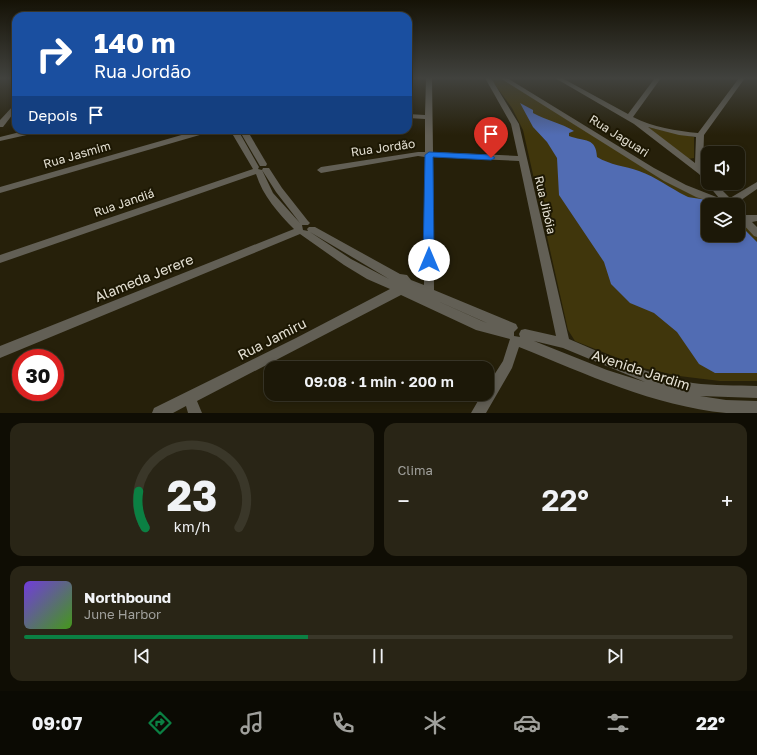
<!DOCTYPE html>
<html lang="pt">
<meta charset="utf-8">
<style>
body{margin:0;font-family:"Golos Text",sans-serif;background:#292516;color:#f1f3f6;height:100vh;display:flex;flex-direction:column;font-size:15px;white-space:nowrap}
*{box-sizing:border-box;margin:0}
p{font-size:13px;color:#a0a09c}
.icon{flex:none;width:22px;height:22px;fill:none;stroke:currentColor;stroke-width:2;stroke-linecap:round;stroke-linejoin:round}
.map{position:relative;height:413px;overflow:hidden}
.drawer{display:flex;flex-direction:column;gap:10px;padding:10px;background:#0f0d04;flex:1}
.drawer>*{flex:none}
.banner{position:absolute;left:12px;top:12px;width:400px;height:122px;border-radius:12px;box-shadow:0 2px 6px #0003,0 0 0 1px #3a3729;background:#1a4fa0;color:#fff;overflow:hidden}
.tools{position:absolute;left:701px;top:146px;display:grid;gap:8px}
.tools a{display:grid;place-items:center;width:44px;height:44px;border-radius:8px;background:#1c1808;box-shadow:0 2px 6px #0003,0 0 0 1px #3a3729;font-size:20px}
.speed{position:absolute;left:12px;top:349px;display:flex;gap:8px;font-size:20px;font-weight:700;text-align:center}
.speed>*{display:grid;place-content:center;width:52px;height:52px;border-radius:50%;background:#1c1808;box-shadow:0 2px 6px #0003,0 0 0 1px #3a3729;line-height:1}
.speed .limit{border:6px solid #d22;background:#fff;color:#111}
.pin{position:absolute;display:grid;place-items:center;width:34px;height:34px;color:#fff;margin:-41px -17px;border-radius:50% 50% 50% 0;rotate:-45deg;box-shadow:0 0 4px #0007}
.pin .icon{rotate:45deg}
.me{position:absolute;width:44px;margin:-22px;rotate:0deg;stroke-linejoin:round;filter:drop-shadow(0 0 3px #0008)}
.turn{display:flex;align-items:center;gap:14px;height:84px;padding:0 16px;font-size:18px}
.turn .icon{width:52px;height:52px;stroke-width:2.5}
.turn b{display:block;font-size:28px;line-height:34px}
.then{display:flex;align-items:center;height:38px;padding:0 16px;background:#0003;gap:8px;font-size:15px}
.big{font-size:30px;font-weight:600;line-height:1.1}
.drawer .widget{flex:1;display:flex;flex-direction:column;justify-content:center;gap:6px;min-width:0;padding:0 14px;border-radius:12px;background:#292516}
.drawer .dial{align-items:center;gap:0}
.dial svg{height:104px;overflow:visible;fill:none;stroke:#3a3729;stroke-width:7;stroke-linecap:round;text-anchor:middle}
.dial text{fill:#f1f3f6;stroke:none}
.song{display:flex;align-items:center;gap:12px}
.cover{width:48px;height:48px;border-radius:6px;background:linear-gradient(135deg,hsl(260 70% 55%),hsl(100 70% 35%))}
.played{height:4px;border-radius:2px;background:linear-gradient(90deg,#0b8043 40%,#3a3729 40%)}
.keys{display:flex;justify-content:space-around;direction:ltr}
.heat{display:flex;justify-content:space-between;align-items:center;font-size:22px;direction:ltr}
.drawer .tiles{flex:1;display:grid;gap:10px;grid-template-columns:1fr 1fr}
.widget:last-child{grid-column:span 2}
.trip{position:absolute;left:264px;top:361px;width:230px;height:40px;border-radius:12px;background:#1c1808;box-shadow:0 2px 6px #0003,0 0 0 1px #3a3729;font-weight:600;line-height:40px;text-align:center}
.tab-bar{display:flex;height:64px;justify-content:space-around;align-items:center;background:#0b0a03;color:#a0a09c}
.tab-bar .icon{width:28px;height:28px}
.tab-bar .on{color:#0b8043}
.tab-bar b{font-size:18px;color:#f1f3f6}
.map>svg:first-child{display:block}
.green{fill:#40360c}
.water{fill:#516cb3}
.lines{fill:none;stroke-linecap:round;stroke-linejoin:round}
.minor{fill:#625f55;fill-rule:evenodd}
.route{fill:#1a73e8;stroke:#114b97}
.labels{text-anchor:middle;stroke-width:4;stroke-linejoin:round;paint-order:stroke}
.street-label{font-size:12px;fill:#e5e1d4;stroke:#1c1703}
.near-street-label{font-size:14px;fill:#e5e1d4;stroke:#1c1703}
</style>
<div class="map">
<svg width="757" height="413" viewBox="0 0 757 413">
<rect width="100%" height="100%" fill="#26200a"/>
<g class="green">
<polygon points="490,78 502,78 646,169 723,205 708,205 708,235 738,235 738,216 757,236 757,381 720,381 679,376 643,368 575,341 568,330 523,130 512,108"/>
<polygon points="647,127 694,137 694,158 688,159"/>
</g>
<path class="water" d="M 520,103 L 533,110 L 533,113 C 546,120 561,123 574,131 L 569,133 L 569,136 C 585,142 596,137 597,157 C 610,165 625,166 639,171 C 656,177 670,188 686,196 C 694,200 705,196 711,205 L 708,205 L 708,207 L 703,211 L 708,214 L 708,235 L 738,235 L 738,228 L 746,231 L 757,242 L 757,373 L 715,373 L 699,364 L 677,332 L 654,313 L 630,303 L 611,284 L 604,262 L 559,195 L 557,158 L 547,142 L 533,127 Z"/>
<g class="lines">
<g class="minor">
<path d="M 426,78 L 432,78 L 433,152 L 518,156 L 511,124 L 485,78 L 491,78 L 519,124 L 569,339 C 609,356 650,376 693,383 C 714,386 736,385 757,386 L 757,398 L 700,396 L 726,400 L 757,401 L 757,413 C 747,413 736,413 726,413 C 654,406 586,374 519,347 L 512,368 L 486,413 L 471,413 L 482,394 L 487,394 L 487,386 L 503,361 L 510,339 L 476,330 L 401,295 L 197,401 L 202,413 L 188,413 L 186,406 L 173,413 L 152,413 L 154,408 L 296,338 L 390,289 L 367,279 L 344,265 L 300,234 L 0,358 L 0,346 L 294,229 C 278,213 263,196 256,174 L 0,263 L 0,255 L 253,169 L 230,130 L 238,130 L 259,167 L 258,169 L 262,170 L 273,193 L 300,223 L 276,192 L 262,170 L 263,168 L 269,168 L 282,188 L 308,221 L 310,223 L 308,225 L 302,225 L 303,230 L 308,231 L 307,229 L 309,227 L 315,227 L 400,274 L 407,275 L 411,280 L 424,285 L 425,157 L 418,156 L 321,173 L 317,170 L 321,167 L 418,152 L 425,152 L 425,119 L 408,118 L 408,114 L 425,115 ZM 433,157 L 519,161 L 556,336 L 525,329 L 521,330 L 519,334 L 520,337 L 514,336 L 514,332 L 518,328 L 516,324 L 434,290 ZM 310,232 L 389,279 L 351,259 ZM 433,299 L 487,323 L 482,321 ZM 534,341 L 563,348 L 645,382 L 607,370 Z"/>
<path d="M 500,78 L 507,78 L 654,168 L 686,185 L 719,198 L 699,174 L 634,124 L 555,78 L 562,78 L 628,114 L 655,78 L 661,78 L 633,117 C 652,127 677,131 698,133 L 739,78 L 745,78 L 704,135 L 703,164 L 708,174 L 708,183 L 715,183 L 730,198 L 757,182 L 757,189 L 734,205 L 724,205 L 711,202 L 696,197 L 664,181 ZM 648,127 L 679,135 L 696,137 L 695,163 Z"/>
<polygon points="16,104 16,110 3,127 0,127 0,120 14,105"/>
<polygon points="28,130 41,130 40,132 0,141 0,137"/>
<polygon points="199,130 211,130 210,132 0,193 0,187"/>
<polygon points="239,130 247,130 267,164 266,166 260,166"/>
<polygon points="738,210 741,211 746,215 757,215 757,221 752,222 757,227 757,237 754,236 738,219"/>
</g>
</g>
<linearGradient id="sky" x2="0" y2="1"><stop stop-color="#151206"/><stop offset="0.58" stop-color="#41423e"/><stop offset="1" stop-color="#41423e" stop-opacity="0"/></linearGradient>
<rect width="757" height="135" fill="url(#sky)"/>
<polygon class="route" points="429,152 491,155 495,158 491,160 433,157 434,260 429,264 423,260 425,155"/>
<g class="labels">
<g class="street-label">
<text transform="translate(619 136) rotate(32)" y="4">Rua Jaguari</text>
<text transform="translate(383 148) rotate(-8)" y="4">Rua Jordão</text>
<text transform="translate(77 155) rotate(-16)" y="4">Rua Jasmim</text>
<text transform="translate(124 203) rotate(-19)" y="4">Rua Jandiá</text>
<text transform="translate(545 205) rotate(77)" y="4">Rua Jibóia</text>
</g>
<g class="near-street-label">
<text transform="translate(144 278) rotate(-22)" y="5">Alameda Jerere</text>
<text transform="translate(272 339) rotate(-27)" y="5">Rua Jamiru</text>
<text transform="translate(641 370) rotate(18)" y="5">Avenida Jardim</text>
</g>
</g>
</svg>
<div class="tools">
<a><svg class="icon" aria-label="sound" viewBox="0 0 24 24"><path d="M4 9h4l5-4v14l-5-4H4zM17 9q2 3 0 6"/></svg></a>
<a><svg class="icon" aria-label="layers" viewBox="0 0 24 24"><path d="M12 4l9 5-9 5-9-5zM3 14l9 5 9-5"/></svg></a>
</div>
<div class="speed"><div class="limit">30</div></div>
<div class="pin" style="left:491px;top:158px;background:#d93025"><svg class="icon" aria-label="arrive" viewBox="0 0 24 24"><path d="M6 21V4h12l-3 4 3 4H6"/></svg></div>
<svg class="me" style="left:429px;top:260px" viewBox="-20 -20 40 40"><circle r="19" fill="#fff"/><path d="M0-13L10 11 0 6-10 11z" fill="#1a73e8"/></svg>
<div class="trip">09:08 · 1 min · 200 m</div>
<div class="banner">
<div class="turn"><svg class="icon" aria-label="right" viewBox="0 0 24 24"><path d="M7 20v-9h11M14 6l5 5-5 5"/></svg><div><b>140 m</b>Rua Jordão</div></div>
<div class="then">Depois<svg class="icon" aria-label="arrive" viewBox="0 0 24 24"><path d="M6 21V4h12l-3 4 3 4H6"/></svg></div>
</div>
</div>
<section class="drawer">
<div class="tiles">
<div class="widget dial"><svg viewBox="0 0 100 80">
<path d="M14 69A42 42 0 1 1 86 69"/>
<path d="M14 69A42 42 0 0 1 9 41" stroke="#0b8043"/>
<text x="50" y="56" font-size="32" font-weight="700">23</text>
<text x="50" y="72" font-size="11">km/h</text>
</svg></div>
<div class="widget"><p>Clima</p>
<div class="heat"><a>−</a><b class="big">22°</b><a>+</a></div>
</div>
<div class="widget">
<div class="song"><i class="cover"></i><div><b>Northbound</b><p>June Harbor</p></div></div>
<div class="played"></div>
<div class="keys"><svg class="icon" aria-label="previous" viewBox="0 0 24 24"><path d="M18 5L8 12l10 7zM5 5v14"/></svg><svg class="icon" aria-label="pause" viewBox="0 0 24 24"><path d="M8 5v14M16 5v14"/></svg><svg class="icon" aria-label="next" viewBox="0 0 24 24"><path d="M6 5l10 7-10 7zM19 5v14"/></svg></div>
</div>
</div>
</section>
<nav class="tab-bar">
<b>09:07</b>
<svg class="icon on" aria-label="directions" viewBox="0 0 24 24"><path d="M12 3l9 9-9 9-9-9zM9 14v-3h6M13 9l2 2-2 2"/></svg>
<svg class="icon" aria-label="music" viewBox="0 0 24 24"><path d="M9 18V5l10-2v13"/><circle cx="6" cy="18" r="3"/><circle cx="16" cy="16" r="3"/></svg>
<svg class="icon" aria-label="phone" viewBox="0 0 24 24"><path d="M5 4h4l2 5-3 2q2 4 5 5l2-3 5 2v4C11 20 4 13 5 4z"/></svg>
<svg class="icon" aria-label="climate" viewBox="0 0 24 24"><path d="M12 3v18M4 7l16 10M4 17L20 7"/></svg>
<svg class="icon" aria-label="car" viewBox="0 0 24 24"><path d="M5 17H2v-5l4-1 3-4h7l3 4 3 1v5h-3M9 17h6M6 11h13"/><circle cx="7" cy="17" r="2"/><circle cx="17" cy="17" r="2"/></svg>
<svg class="icon" aria-label="filters" viewBox="0 0 24 24"><path d="M4 7h16M4 17h16"/><circle cx="9" cy="7" r="2"/><circle cx="15" cy="17" r="2"/></svg>
<b>22°</b>
</nav>
